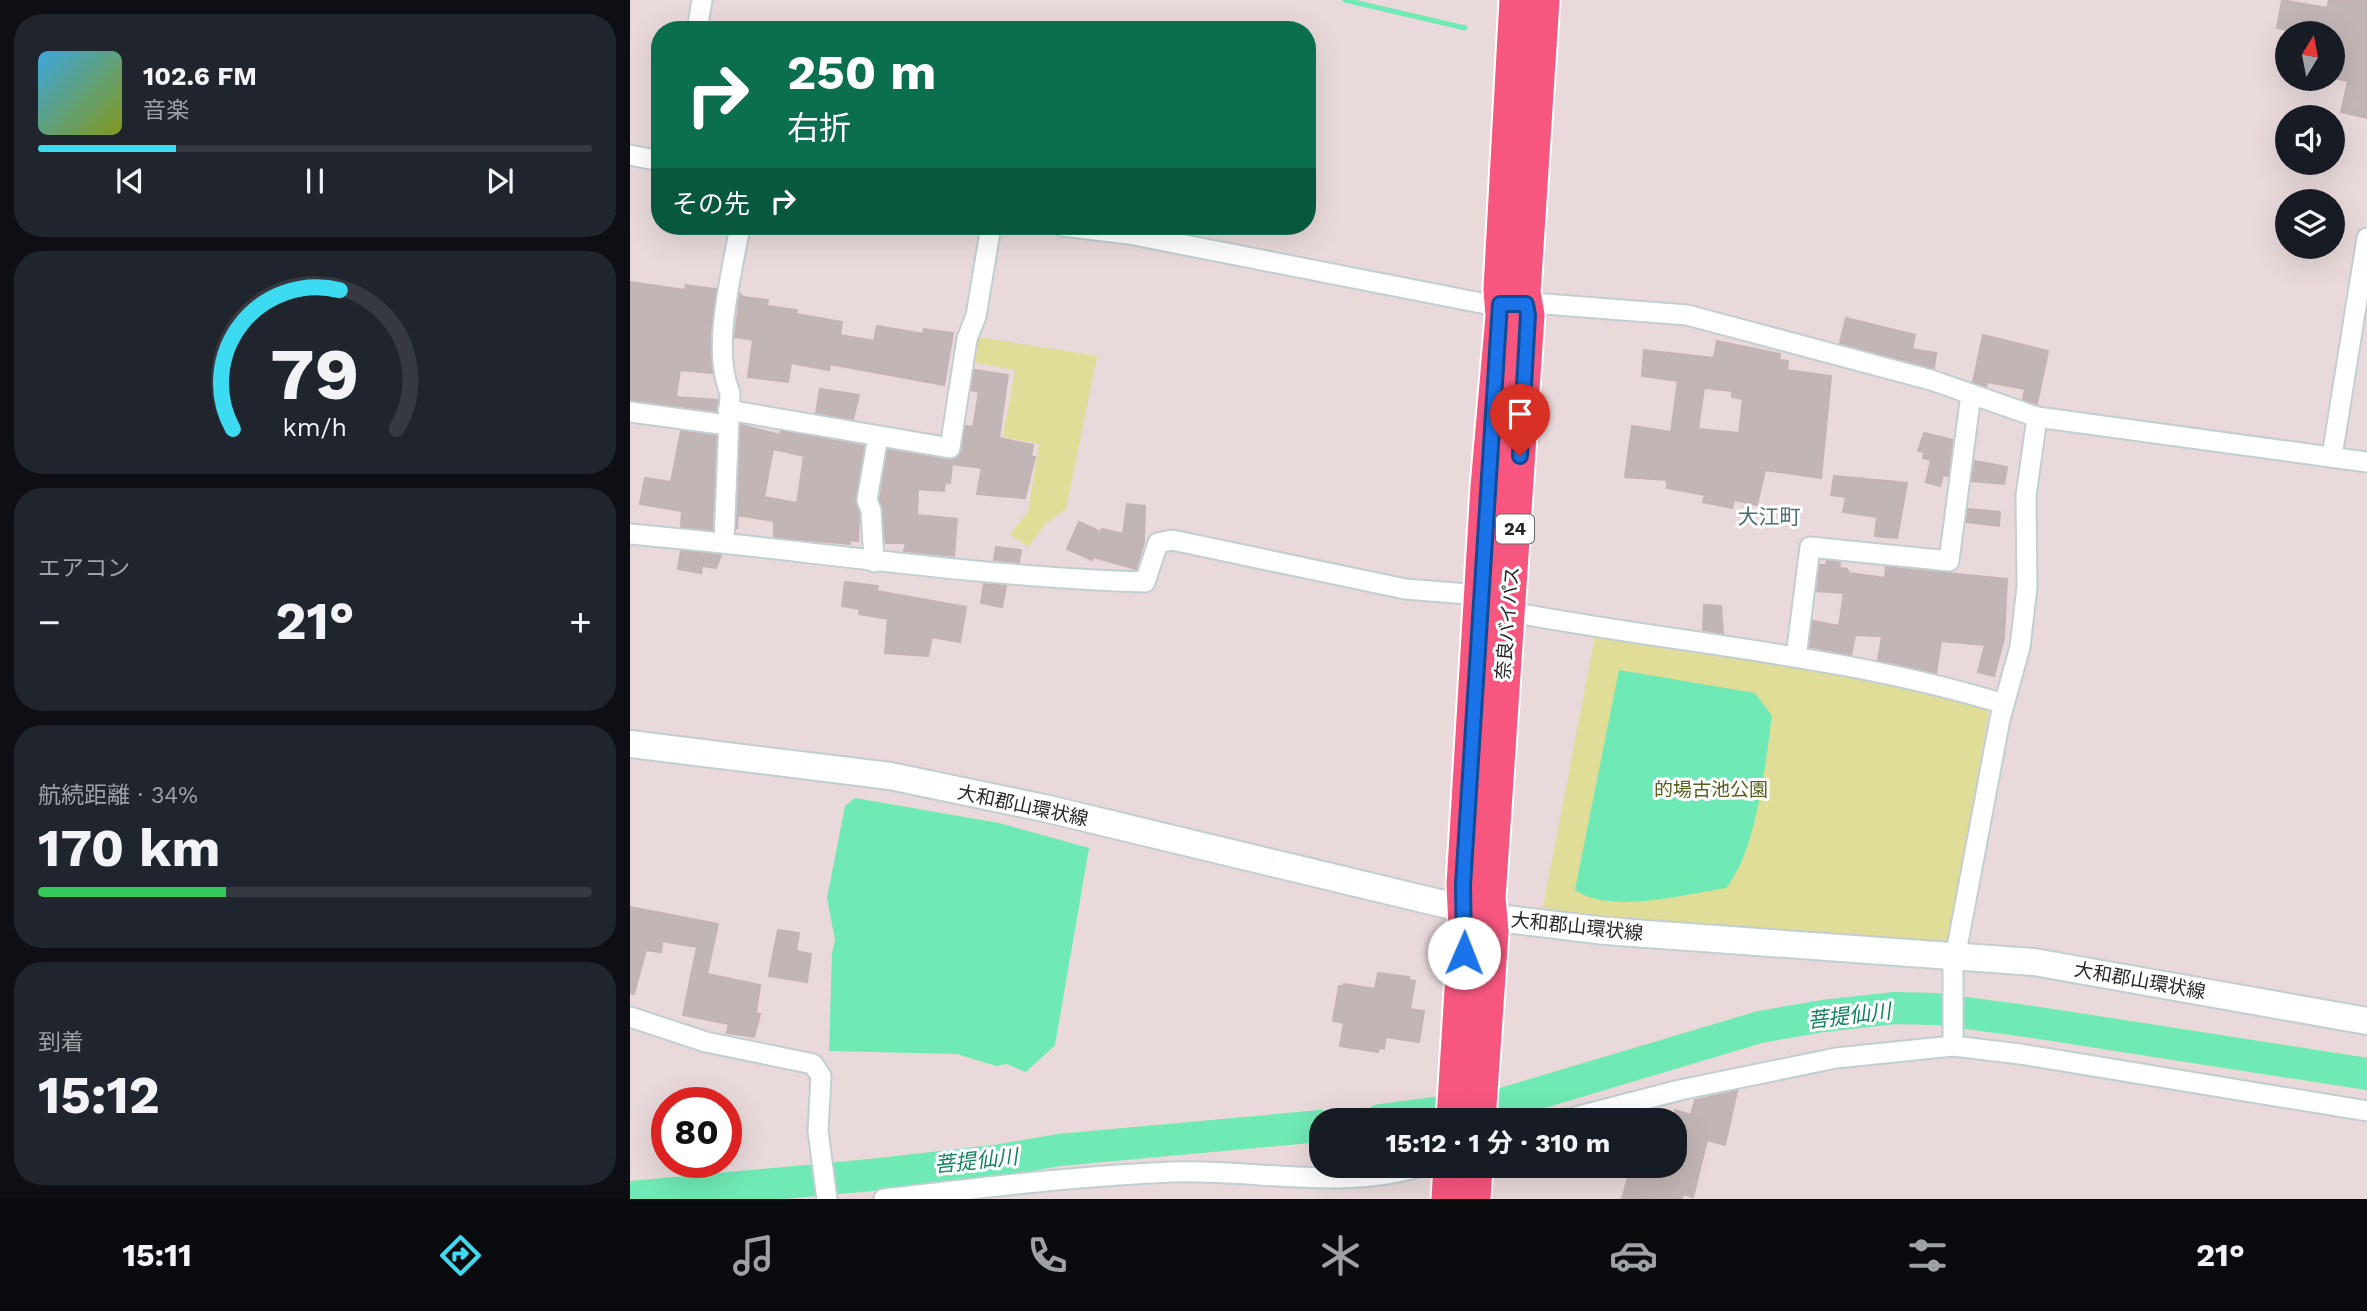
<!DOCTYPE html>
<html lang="ja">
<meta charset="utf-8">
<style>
body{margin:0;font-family:"Work Sans","Noto Sans JP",sans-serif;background:#20242c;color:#f1f3f6;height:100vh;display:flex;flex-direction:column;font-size:26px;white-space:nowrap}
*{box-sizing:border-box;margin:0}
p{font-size:23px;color:#9ea1a6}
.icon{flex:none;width:38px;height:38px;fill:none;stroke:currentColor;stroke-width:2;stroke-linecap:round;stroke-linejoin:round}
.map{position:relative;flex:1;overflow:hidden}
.drawer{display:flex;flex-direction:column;gap:14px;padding:14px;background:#0d0f14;width:630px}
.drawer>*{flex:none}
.banner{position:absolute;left:21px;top:21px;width:665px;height:214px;border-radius:28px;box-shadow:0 7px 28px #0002;background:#0b6e4f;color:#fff;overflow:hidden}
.needle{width:46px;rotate:10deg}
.controls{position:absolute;left:1645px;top:21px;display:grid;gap:14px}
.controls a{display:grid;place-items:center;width:70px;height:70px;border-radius:50%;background:#171b24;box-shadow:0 7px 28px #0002;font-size:35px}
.speed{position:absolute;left:21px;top:1087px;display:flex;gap:14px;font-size:35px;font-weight:700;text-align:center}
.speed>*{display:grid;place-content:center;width:91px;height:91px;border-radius:50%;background:#171b24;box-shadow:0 7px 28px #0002;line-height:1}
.speed .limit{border:10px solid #d22;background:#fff;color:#111}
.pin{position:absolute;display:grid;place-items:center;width:60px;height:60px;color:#fff;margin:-72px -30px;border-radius:50% 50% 50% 0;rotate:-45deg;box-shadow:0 0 7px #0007}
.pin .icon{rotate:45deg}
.me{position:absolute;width:77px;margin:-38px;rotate:1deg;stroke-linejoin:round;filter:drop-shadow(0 0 5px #0008)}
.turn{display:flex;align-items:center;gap:24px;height:147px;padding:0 21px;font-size:32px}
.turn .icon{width:91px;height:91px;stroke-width:2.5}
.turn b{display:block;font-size:49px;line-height:60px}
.then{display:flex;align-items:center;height:66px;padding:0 21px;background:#0003;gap:14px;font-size:26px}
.big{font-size:52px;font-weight:700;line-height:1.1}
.drawer .card{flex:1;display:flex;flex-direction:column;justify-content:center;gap:10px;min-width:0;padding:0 24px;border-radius:28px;background:#20242c}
.drawer .dial{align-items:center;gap:0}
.dial svg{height:182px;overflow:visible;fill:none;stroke:#363941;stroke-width:7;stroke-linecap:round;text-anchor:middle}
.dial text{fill:#f1f3f6;stroke:none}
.song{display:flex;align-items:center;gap:21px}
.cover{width:84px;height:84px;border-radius:10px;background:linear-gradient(135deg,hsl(200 70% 55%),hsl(70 70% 35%))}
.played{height:7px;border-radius:4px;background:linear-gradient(90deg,#3ddbf2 25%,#363941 25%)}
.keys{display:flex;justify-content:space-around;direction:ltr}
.heat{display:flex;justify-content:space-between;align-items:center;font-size:38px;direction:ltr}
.charge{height:10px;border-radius:5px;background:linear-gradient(90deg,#34c759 34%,#363941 0)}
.trip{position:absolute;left:679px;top:1108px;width:378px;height:70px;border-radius:28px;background:#171b24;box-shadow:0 7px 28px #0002;font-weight:700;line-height:70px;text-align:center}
.dock{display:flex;height:112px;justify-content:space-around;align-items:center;background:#090b0e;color:#9ea1a6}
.dock .icon{width:49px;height:49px}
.dock .active{color:#3ddbf2}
.dock b{font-size:32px;color:#f1f3f6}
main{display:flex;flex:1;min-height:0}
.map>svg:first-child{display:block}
.green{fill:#dfdd97}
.water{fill:#6fe9b5}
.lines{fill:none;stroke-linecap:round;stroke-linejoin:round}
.stream{stroke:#6fe9b5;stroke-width:5}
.river{stroke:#6fe9b5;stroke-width:32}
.building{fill:#c2b5b6;stroke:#c4b3b4;stroke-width:2;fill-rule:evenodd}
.street-casing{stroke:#c1cfd1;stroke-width:23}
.secondary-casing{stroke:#c1cfd1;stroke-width:30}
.highway-casing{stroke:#fff;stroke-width:37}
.street{stroke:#fff;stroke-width:19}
.secondary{stroke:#fff;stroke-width:26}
.highway{stroke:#f7567f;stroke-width:33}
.route-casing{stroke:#114b97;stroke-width:18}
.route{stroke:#1a73e8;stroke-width:12}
.labels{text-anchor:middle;stroke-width:6;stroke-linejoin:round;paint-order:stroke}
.shield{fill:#fff;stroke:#686868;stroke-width:2}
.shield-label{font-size:18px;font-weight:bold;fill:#272727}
.street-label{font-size:19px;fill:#272727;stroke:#fff}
.park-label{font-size:19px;fill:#58601c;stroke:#fff}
.neighbourhood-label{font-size:21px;fill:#4a6f75;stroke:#fff}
.water-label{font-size:21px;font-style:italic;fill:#12835d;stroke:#fff}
</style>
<main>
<section class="drawer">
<div class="card">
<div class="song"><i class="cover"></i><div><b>102.6 FM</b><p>音楽</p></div></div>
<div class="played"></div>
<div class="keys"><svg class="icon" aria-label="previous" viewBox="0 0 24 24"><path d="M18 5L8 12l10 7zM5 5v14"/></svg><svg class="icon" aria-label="pause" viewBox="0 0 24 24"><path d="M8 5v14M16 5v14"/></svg><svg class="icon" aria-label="next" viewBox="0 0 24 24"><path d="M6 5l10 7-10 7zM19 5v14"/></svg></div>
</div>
<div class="card dial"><svg viewBox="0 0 100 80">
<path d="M14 69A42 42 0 1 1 86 69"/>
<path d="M14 69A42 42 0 0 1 61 8" stroke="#3ddbf2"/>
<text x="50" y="56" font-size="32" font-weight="700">79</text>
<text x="50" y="72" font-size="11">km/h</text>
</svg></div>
<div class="card"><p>エアコン</p>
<div class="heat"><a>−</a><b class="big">21°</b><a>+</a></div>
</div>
<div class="card"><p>航続距離 · 34%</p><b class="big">170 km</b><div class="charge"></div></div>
<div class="card"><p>到着</p><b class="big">15:12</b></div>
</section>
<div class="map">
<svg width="1737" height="1199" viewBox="0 0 1737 1199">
<rect width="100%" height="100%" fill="#e9d9db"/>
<g class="green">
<polygon points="342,336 467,356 436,509 415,524 398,547 380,534 398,512 409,444 373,437 385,370 337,361"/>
<polygon points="966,631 1303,688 1359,709 1319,941 975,922 913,907"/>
</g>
<g class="water">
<path d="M 989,670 L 1125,693 L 1142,716 C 1135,765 1127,850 1096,888 C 1055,894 981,915 945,890 Z"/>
<polygon points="225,798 369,823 459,848 425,1045 396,1072 376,1064 366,1066 327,1054 199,1051 202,953 205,940 197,898 215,806"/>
</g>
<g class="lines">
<polyline class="stream" points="715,0 835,28"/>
<g class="river">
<polyline points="750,1120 872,1104 1130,1027 1193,1016 1265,1008 1306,1009 1403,1022 1737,1074"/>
<polyline points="0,1197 241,1175 365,1161 429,1150 691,1126"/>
</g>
</g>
<g class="building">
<polygon points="1652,0 1697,8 1699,0 1737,0 1737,118 1711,112 1718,81 1703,78 1708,51 1703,50 1703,33 1675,33 1647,28"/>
<polygon points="0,282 55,290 56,285 86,289 80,333 82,373 50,370 46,397 87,400 86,411 0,400"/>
<polygon points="110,294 113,297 138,300 137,306 167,310 166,314 212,322 210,335 244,341 247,326 293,334 294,329 323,333 314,385 200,364 199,370 161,363 158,382 118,377 123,340 105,337"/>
<polygon points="1216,318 1285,335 1282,349 1306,353 1304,368 1210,343"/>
<polygon points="1353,335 1418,351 1407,404 1393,399 1395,389 1357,382 1356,386 1343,382"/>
<path d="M 1087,341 L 1150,354 L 1149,360 L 1158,361 L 1157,370 L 1201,376 L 1191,478 L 1135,470 L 1127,505 L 1104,500 L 1102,508 L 1073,502 L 1075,495 L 1037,488 L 1037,480 L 995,477 L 1002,426 L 1041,432 L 1048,381 L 1012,376 L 1014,350 L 1084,358 ZM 1074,388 L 1102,391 L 1102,397 L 1113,399 L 1109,433 L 1068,429 Z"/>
<polygon points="345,370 378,375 369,438 403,445 401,456 405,457 395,498 347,494 352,468 322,464 320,483 315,482 314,491 288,489 287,515 327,519 324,556 274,551 276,543 256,543 250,499 258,450 318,460 329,456 336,426 343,427 349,392 341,390"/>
<polygon points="190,389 229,395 223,419 186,413"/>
<path d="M 111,425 L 150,435 L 151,431 L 234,446 L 225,498 L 229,513 L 228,541 L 220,540 L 220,544 L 144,537 L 144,521 L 107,515 L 107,529 ZM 143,449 L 174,456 L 167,503 L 134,497 Z"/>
<polygon points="51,431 86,436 82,530 51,527 52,511 10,504 15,478 41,482"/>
<polygon points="1294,433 1323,440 1318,476 1313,475 1310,486 1296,482 1301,460 1293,458 1294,452 1288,451"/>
<polygon points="1345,461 1377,467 1374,484 1342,481"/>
<polygon points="1204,476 1277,483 1267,538 1245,536 1247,517 1213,512 1216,497 1201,495"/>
<polygon points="497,504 515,506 514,542 506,569 463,557 462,560 437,549 449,522 471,532 472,529 493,534"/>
<polygon points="1338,509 1370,512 1369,526 1336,522"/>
<polygon points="366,547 391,550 389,562 364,560"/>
<polygon points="51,551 63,552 91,555 86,568 72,566 71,573 48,569"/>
<polygon points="1197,561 1210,562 1209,568 1217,569 1219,573 1255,578 1256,567 1377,579 1374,638 1364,676 1348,672 1355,645 1311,641 1306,673 1248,660 1252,636 1225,635 1221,655 1180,647 1183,621 1209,626 1214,593 1187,591 1190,565 1196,565"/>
<polygon points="215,582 248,586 247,591 336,607 330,642 302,637 298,656 255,653 258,619 229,614 230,609 212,606"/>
<polygon points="354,584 376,586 372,607 351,603"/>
<polygon points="1074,605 1091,606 1093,633 1073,630"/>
<polygon points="0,907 88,924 77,974 130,985 126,1013 130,1014 124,1037 97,1033 99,1024 53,1015 67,947 32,941 31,952 16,950 4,994 0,993"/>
<polygon points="148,930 169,933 166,951 181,954 177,982 139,976"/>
<polygon points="748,973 779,977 778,980 785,981 780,1009 794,1011 789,1042 756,1037 754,1049 749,1048 748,1052 710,1046 714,1023 703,1021 709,986 713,986 714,984 745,989"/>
<polygon points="1107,1091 1095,1145 1077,1140 1063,1197 1053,1194 1052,1199 992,1199 1001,1166 1045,1166 1045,1110 1061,1115 1065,1100"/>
</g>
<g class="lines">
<defs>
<g id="street">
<polyline points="67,30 72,0"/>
<polyline points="0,155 30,161"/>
<polyline points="432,226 499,234 856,304 915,304 1057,315 1301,380 1407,417 1737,462"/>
<polyline points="98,410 320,448 337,339 346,316 361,226"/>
<polyline points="0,412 97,425"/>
<polyline points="1702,456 1737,238"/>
<path d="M 0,534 C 172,549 343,577 515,582 L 528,543 L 542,540 L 775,589 L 851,595"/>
<path d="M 94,542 L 100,393 C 81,348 102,274 110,226"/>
<polyline points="244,562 241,510 237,500 248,436"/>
<path d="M 876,611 C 1042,643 1212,654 1374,704"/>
<polyline points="1166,657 1180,547 1319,561 1341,394"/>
<polyline points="0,1017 76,1042 183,1064 191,1076 188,1131 197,1199"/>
<polyline points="1323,1046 1323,969 1370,719 1390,647 1397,587 1396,496 1407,417"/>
<polyline points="934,1120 1050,1090 1206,1058 1323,1046 1390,1054 1737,1111"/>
<path d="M 254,1199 C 350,1188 446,1176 542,1172 C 625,1169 711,1191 792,1166"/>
</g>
<polyline id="secondary" points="0,744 260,776 414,808 876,919 975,931 1404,962 1737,1021"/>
<g id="highway">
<polyline points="823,1120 835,926 833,885 857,487 872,316 870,289 886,0"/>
<path d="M 849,1120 L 862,932 L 859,898 C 871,704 886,510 898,315 L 894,292 L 913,0"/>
<polyline points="818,1199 820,1166"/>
<polyline points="844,1199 846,1166"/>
</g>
</defs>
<use href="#street" class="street-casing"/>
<use href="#secondary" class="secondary-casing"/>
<use href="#highway" class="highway-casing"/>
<use href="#street" class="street"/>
<use href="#secondary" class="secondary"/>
<use href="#highway" class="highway"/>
</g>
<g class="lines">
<defs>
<polyline id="route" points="834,953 833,885 870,304 896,304 898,315 890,456"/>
</defs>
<use href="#route" class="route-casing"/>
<use href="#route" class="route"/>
</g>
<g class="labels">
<rect class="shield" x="866" y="514.5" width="38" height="29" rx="5"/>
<g class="shield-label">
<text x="885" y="535">24</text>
</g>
<g class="street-label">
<text transform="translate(877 623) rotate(-85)" y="7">奈良バイパス</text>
<text transform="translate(393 805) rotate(12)" y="7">大和郡山環状線</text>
<text transform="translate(947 926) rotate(6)" y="7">大和郡山環状線</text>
<text transform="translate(1510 980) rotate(10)" y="7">大和郡山環状線</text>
</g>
<g class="park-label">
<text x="1081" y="796">的場古池公園</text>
</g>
<g class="neighbourhood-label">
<text x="1139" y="524">大江町</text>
</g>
<g class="water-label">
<text transform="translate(1219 1016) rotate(-7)" y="7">菩提仙川</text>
<text transform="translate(346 1161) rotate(-6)" y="7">菩提仙川</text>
</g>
</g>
</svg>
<div class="controls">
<a><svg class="needle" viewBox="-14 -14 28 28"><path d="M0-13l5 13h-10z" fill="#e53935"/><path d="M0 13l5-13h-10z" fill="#9ea1a6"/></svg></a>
<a><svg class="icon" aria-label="sound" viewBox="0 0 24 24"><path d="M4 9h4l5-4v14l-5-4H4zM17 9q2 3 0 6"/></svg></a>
<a><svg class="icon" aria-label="layers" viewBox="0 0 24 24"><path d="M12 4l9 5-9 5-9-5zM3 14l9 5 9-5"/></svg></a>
</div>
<div class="speed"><div class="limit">80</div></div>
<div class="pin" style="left:890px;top:456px;background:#d93025"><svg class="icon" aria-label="arrive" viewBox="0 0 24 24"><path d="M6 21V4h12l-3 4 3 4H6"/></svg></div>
<svg class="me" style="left:834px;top:953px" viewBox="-20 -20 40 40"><circle r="19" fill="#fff"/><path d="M0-13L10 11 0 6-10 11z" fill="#1a73e8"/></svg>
<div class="trip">15:12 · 1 分 · 310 m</div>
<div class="banner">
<div class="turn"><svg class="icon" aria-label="right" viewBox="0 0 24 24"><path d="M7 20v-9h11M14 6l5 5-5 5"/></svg><div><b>250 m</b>右折</div></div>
<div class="then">その先<svg class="icon" aria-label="right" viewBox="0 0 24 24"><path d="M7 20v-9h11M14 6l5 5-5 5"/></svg></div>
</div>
</div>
</main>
<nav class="dock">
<b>15:11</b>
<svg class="icon active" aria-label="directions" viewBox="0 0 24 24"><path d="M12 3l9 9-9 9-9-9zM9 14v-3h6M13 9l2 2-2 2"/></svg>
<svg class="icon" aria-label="music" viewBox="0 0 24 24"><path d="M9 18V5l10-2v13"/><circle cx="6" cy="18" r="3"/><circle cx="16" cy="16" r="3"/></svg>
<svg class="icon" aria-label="phone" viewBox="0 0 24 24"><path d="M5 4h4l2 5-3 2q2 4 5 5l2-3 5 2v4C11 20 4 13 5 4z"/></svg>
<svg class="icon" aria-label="climate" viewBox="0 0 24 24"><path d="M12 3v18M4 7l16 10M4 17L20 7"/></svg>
<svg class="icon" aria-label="car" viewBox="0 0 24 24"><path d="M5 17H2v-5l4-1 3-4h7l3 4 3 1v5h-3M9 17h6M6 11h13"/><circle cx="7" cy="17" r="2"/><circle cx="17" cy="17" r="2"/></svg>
<svg class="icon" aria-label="filters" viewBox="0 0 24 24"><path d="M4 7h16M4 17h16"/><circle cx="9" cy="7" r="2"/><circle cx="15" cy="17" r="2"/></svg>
<b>21°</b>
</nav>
